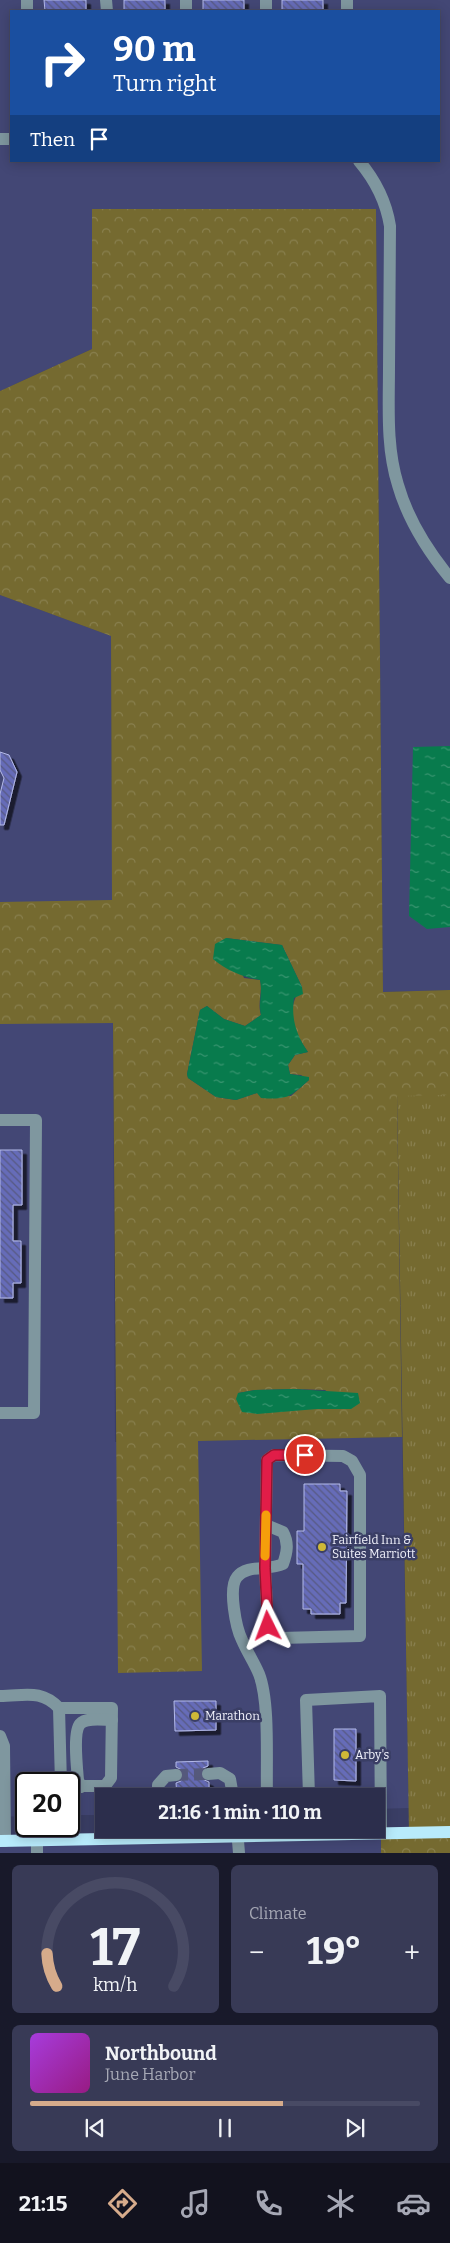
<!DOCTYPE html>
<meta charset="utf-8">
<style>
body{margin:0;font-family:Bitter,serif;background:#383a56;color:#f1f3f6;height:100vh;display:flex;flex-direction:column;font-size:19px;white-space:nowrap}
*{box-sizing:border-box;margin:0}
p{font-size:16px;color:#a6a8b5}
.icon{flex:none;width:28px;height:28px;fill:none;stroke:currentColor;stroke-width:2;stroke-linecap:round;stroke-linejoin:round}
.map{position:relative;height:1853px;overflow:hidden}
.drawer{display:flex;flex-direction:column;gap:12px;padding:12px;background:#18192a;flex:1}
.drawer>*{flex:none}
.hud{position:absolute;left:10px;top:10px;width:430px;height:152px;border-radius:0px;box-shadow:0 2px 12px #0003,0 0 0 1px #484a64;background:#1a4fa0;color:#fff;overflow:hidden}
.speed{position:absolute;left:15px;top:1772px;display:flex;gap:10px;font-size:25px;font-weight:700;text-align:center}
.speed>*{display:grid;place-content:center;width:65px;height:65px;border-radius:50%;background:#2c2e4c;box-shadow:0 2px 12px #0003,0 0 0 1px #484a64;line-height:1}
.speed .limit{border:2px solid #111;border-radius:8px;background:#fff;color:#111}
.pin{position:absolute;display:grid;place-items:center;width:42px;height:42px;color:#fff;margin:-21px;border:2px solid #fff;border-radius:50%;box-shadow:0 1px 5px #0007}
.me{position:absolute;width:55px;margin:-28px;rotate:357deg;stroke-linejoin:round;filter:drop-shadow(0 0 4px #0008)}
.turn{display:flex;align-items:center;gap:18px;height:105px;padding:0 20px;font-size:22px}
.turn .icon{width:65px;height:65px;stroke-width:2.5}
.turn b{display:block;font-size:35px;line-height:42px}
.then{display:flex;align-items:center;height:48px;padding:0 20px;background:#0003;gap:10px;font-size:19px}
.big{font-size:38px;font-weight:700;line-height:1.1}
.drawer .tile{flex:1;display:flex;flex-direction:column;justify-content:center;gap:8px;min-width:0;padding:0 18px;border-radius:8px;background:#383a56}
.drawer .dial{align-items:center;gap:0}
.dial svg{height:130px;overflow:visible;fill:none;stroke:#484a64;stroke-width:7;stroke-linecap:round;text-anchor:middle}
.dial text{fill:#f1f3f6;stroke:none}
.song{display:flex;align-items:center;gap:15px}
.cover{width:60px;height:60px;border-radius:8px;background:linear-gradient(135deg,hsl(280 70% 55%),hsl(310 70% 35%))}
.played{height:5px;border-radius:2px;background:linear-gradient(90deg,#d6ab8b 65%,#484a64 65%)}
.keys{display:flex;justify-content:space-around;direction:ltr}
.heat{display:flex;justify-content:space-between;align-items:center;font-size:28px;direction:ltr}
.drawer .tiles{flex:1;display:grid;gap:12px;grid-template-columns:1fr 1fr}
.tile:last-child{grid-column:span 2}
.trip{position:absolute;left:95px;top:1788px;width:290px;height:50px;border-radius:0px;background:#2c2e4c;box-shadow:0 2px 12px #0003,0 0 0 1px #484a64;font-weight:700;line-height:50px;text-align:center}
.menu{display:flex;height:80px;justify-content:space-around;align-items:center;background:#12121e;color:#a6a8b5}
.menu .icon{width:35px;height:35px}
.menu .selected{color:#d6ab8b}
.menu b{font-size:22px;color:#f1f3f6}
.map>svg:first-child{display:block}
.built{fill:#434775;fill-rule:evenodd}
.grass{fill:url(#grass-tufts)}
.forest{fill:url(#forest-crowns);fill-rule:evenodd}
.water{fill:url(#water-ripples)}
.building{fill:url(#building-back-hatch);stroke:#b4bae9;filter:url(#shadow)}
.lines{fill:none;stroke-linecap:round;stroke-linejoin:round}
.minor-tunnel{stroke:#55597c;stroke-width:12;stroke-dasharray:12 6;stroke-linecap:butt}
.minor{stroke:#7f979f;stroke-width:12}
.major{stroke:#b8ebfb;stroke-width:12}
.route-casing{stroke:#92132f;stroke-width:12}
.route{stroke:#e11d48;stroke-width:9}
.slow{stroke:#f59e0b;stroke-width:9}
.poi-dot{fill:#cfb837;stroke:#3a3e65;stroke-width:2}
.labels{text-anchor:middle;stroke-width:5;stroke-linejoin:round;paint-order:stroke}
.poi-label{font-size:12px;fill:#f1f2fc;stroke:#3a3e65;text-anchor:start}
</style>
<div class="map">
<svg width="450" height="1853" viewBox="0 0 450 1853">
<defs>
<pattern id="grass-tufts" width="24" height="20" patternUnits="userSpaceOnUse" patternTransform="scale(1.25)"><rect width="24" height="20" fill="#756a30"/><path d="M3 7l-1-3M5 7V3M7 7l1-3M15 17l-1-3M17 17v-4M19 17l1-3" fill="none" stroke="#89804f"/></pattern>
<pattern id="forest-crowns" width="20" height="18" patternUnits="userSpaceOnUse" patternTransform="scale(1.25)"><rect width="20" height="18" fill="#756a30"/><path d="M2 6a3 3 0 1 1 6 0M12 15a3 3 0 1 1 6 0" fill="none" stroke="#89804f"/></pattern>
<pattern id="water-ripples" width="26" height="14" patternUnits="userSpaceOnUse" patternTransform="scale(1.25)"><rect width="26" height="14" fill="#087b4d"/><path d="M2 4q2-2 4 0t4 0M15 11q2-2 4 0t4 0" fill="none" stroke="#399570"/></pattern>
<pattern id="building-back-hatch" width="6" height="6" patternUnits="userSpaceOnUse" patternTransform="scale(1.25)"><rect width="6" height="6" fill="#666cb8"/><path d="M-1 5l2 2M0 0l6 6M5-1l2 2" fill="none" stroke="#575a82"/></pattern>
<filter id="shadow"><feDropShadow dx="4.5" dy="4.5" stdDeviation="0" flood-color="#0009"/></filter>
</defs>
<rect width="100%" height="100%" fill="#3a3e65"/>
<g class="built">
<path d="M 0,0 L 450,0 L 450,990 L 383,992 L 376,209 L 92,209 L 92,349 L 0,391 ZM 11,11 L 439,11 L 439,161 L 11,161 Z"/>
<polygon points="0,595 111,636 115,1442 402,1437 409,1808 376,1809 376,1796 104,1796 104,1815 69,1815 69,1784 26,1784 26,1816 0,1817"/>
<polygon points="381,1833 381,1853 0,1853 0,1841"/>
</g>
<polygon class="grass" points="397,1095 450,1095 450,1832 409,1833"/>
<g class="forest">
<path d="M 92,209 L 376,209 L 383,992 L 450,990 L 450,1095 L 397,1096 L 402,1437 L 198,1441 L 202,1671 L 118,1673 L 113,1023 L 0,1024 L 0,902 L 112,900 L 111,636 L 0,595 L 0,391 L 92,349 ZM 226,938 L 282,945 L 302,987 C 285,1008 293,1031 308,1052 L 295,1055 L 288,1065 L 290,1074 L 301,1075 L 309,1080 L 291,1096 L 257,1093 L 236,1100 L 216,1097 L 188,1078 L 187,1074 L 200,1010 L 207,1006 L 224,1019 L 245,1026 L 261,1015 C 257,1003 263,992 260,980 L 244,978 ZM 294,1389 L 325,1390 L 351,1409 L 317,1409 L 238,1393 L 255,1390 Z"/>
<polygon points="450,1832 450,1853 381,1853 381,1833"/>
</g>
<g class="water">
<polygon points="450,746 450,927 427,929 409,916 413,747"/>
<path d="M 226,938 L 282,945 L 302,987 L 303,994 L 294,998 C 291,1018 296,1035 308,1052 L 295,1055 L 288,1065 L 290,1074 L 309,1077 L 309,1080 C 290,1097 288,1100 261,1098 L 257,1093 L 236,1100 L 216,1097 L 188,1078 L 187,1074 L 200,1010 L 207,1006 L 224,1019 L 245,1026 L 261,1015 C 258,1003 263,992 260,980 C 242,977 228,971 213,959 L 215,944 Z"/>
<polygon points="294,1389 358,1393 360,1403 351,1409 317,1409 257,1414 242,1412 236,1399 238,1393 255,1390"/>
</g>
<g class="building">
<polygon points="44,0 86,0 86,11 45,11"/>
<rect x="124" y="0" width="41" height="11"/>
<rect x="203" y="0" width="41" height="11"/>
<rect x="282" y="0" width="41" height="11"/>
<polygon points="0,752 9,755 17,772 4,825 0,825 0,794 4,778 0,770"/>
<polygon points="0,1150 22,1150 22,1205 13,1205 13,1241 21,1241 21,1283 13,1283 13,1298 0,1298"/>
<polygon points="304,1484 340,1484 340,1491 347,1491 346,1603 340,1603 340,1614 311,1614 311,1609 303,1609 303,1564 297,1564 297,1531 304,1531"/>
<polygon points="174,1701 216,1701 216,1730 175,1731"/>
<polygon points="334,1729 356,1729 356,1781 334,1780"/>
<polygon points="208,1761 208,1766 203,1768 200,1774 202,1779 209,1782 209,1796 177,1796 176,1783 181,1781 184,1775 182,1770 176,1767 176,1762"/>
</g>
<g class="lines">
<polyline class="minor-tunnel" points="176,1775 208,1774"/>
<g class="minor">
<polyline points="27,0 27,11"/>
<polyline points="106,0 107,11"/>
<polyline points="186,0 186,11"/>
<polyline points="266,0 266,11"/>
<polyline points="347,0 347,11"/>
<polyline points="0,139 11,139"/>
<path d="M 359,161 C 376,181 386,201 390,226 C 390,273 389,320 389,367 C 389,406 386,447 398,485 C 408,520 427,550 450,578"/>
<polyline points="0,1120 36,1120 34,1413 0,1413"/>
<polygon points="274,1455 343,1456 352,1461 360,1475 360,1636 280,1638 273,1635 268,1626 265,1568 267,1460"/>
<path d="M 266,1525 L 283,1532 C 289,1543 287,1553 283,1564 C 269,1571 247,1564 237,1577 C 228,1588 236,1628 242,1640 C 247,1652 254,1662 259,1674 C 270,1702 266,1764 267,1796"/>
<path d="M 0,1696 C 25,1696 41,1689 59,1708 L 112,1708 L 111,1778 L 105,1786 L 69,1786"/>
<polyline points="59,1708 61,1784"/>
<polyline points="0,1736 4,1746 5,1841"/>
<polyline points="208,1774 220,1773 230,1779 233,1796"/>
<path d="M 81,1787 L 78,1780 C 77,1768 73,1732 80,1724 C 86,1717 104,1720 112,1720"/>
<polyline points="158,1796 158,1785 166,1776 176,1775"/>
<polyline points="309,1796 306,1700 380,1696 381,1833"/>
<polyline points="237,1829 239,1853"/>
<polyline points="37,1853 37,1841"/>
</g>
<polyline class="major" points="0,1841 450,1832"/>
</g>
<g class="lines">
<defs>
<polyline id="route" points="268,1626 265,1568 267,1460 274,1455 305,1455"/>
</defs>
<use href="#route" class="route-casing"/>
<use href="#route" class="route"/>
<polyline class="slow" points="265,1556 266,1515"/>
</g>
<g class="poi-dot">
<circle cx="322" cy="1547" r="5"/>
<circle cx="195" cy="1716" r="5"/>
<circle cx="345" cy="1755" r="5"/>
</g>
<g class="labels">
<g class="poi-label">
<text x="332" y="1544">Fairfield Inn &amp;<tspan x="332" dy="14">Suites Marriott</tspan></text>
<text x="205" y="1720">Marathon</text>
<text x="355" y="1759">Arby's</text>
</g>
</g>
</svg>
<div class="speed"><div class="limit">20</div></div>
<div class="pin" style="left:305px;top:1455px;background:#d93025"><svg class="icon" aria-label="arrive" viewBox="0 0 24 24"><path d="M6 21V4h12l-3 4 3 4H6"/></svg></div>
<svg class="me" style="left:268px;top:1626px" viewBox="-20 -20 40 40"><path d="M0-17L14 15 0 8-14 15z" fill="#e11d48" stroke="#fff" stroke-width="4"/></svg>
<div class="trip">21:16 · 1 min · 110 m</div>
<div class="hud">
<div class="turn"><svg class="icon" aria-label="right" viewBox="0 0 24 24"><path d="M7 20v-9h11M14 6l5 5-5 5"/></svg><div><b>90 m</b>Turn right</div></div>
<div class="then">Then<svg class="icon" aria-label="arrive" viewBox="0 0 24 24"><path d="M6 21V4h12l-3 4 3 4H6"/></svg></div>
</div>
</div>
<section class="drawer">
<div class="tiles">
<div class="tile dial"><svg viewBox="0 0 100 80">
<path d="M14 69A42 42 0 1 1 86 69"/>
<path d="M14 69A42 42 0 0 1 8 49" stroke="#d6ab8b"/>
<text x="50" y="56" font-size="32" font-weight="700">17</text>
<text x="50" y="72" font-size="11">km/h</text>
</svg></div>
<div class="tile"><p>Climate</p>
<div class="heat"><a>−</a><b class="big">19°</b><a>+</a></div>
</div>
<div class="tile">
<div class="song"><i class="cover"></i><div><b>Northbound</b><p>June Harbor</p></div></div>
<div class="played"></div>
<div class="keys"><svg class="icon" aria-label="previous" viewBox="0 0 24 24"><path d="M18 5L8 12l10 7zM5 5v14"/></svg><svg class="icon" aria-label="pause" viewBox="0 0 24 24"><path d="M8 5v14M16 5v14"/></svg><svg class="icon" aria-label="next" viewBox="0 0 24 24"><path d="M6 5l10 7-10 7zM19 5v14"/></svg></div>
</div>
</div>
</section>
<nav class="menu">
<b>21:15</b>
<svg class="icon selected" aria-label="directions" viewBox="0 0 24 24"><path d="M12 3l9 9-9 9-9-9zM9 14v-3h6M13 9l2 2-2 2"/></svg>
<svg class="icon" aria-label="music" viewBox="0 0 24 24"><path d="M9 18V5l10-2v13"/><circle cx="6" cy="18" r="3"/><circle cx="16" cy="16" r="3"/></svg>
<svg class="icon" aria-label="phone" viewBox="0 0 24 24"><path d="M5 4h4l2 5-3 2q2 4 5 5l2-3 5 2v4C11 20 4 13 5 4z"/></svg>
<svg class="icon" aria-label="climate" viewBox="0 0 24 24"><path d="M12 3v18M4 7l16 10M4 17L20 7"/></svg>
<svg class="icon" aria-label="car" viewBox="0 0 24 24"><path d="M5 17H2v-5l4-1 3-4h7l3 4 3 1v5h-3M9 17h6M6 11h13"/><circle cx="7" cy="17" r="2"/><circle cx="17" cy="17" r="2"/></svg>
</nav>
